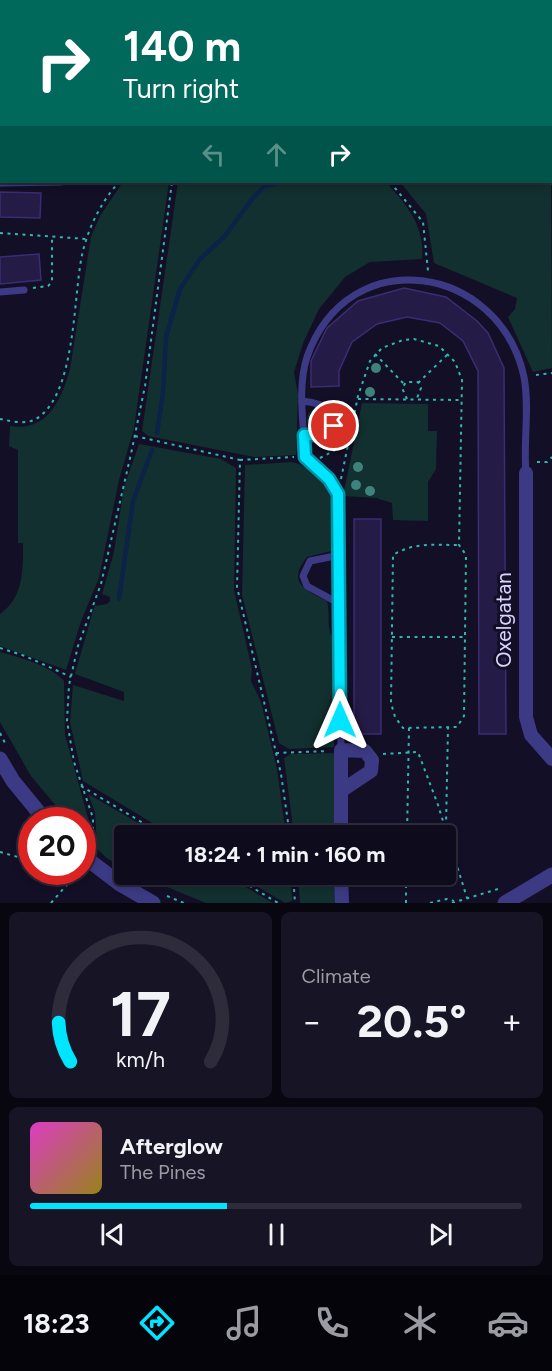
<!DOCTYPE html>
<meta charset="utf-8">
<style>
body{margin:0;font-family:Figtree,sans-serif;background:#171425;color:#f1f3f6;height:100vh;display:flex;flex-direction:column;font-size:22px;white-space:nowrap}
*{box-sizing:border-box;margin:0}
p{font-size:20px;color:#9b9ba3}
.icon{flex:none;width:33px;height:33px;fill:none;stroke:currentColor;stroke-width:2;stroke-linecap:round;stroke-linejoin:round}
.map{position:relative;height:903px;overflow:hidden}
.sheet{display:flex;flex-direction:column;gap:9px;padding:9px;background:#08060f;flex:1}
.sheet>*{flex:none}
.top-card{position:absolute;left:0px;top:0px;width:552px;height:183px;box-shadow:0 3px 9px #0003,0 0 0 2px #2e2b3b;background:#00695c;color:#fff;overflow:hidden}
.speed{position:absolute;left:18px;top:807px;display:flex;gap:12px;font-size:30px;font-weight:700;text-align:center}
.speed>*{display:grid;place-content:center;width:78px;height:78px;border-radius:50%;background:#0e0b1c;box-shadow:0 3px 9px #0003,0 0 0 2px #2e2b3b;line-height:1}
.speed .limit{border:9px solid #d22;background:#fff;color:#111}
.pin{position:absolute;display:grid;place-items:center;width:51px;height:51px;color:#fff;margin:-26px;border:3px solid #fff;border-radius:50%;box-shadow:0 2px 6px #0007}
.me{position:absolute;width:66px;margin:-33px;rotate:0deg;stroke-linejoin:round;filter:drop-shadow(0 0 4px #0008)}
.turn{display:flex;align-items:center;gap:21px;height:126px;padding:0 24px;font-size:27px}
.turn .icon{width:78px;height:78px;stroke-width:2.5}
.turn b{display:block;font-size:42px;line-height:51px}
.lanes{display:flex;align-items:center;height:57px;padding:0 24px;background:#0003;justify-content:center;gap:30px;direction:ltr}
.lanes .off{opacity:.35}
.big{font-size:45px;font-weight:700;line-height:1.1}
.sheet .widget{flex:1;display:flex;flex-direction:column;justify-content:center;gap:9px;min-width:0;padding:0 21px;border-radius:9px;background:#171425}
.sheet .dial{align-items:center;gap:0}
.dial svg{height:156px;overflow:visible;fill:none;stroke:#2e2b3b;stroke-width:7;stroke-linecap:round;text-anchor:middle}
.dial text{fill:#f1f3f6;stroke:none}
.song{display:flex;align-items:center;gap:18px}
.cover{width:72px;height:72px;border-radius:9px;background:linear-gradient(135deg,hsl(310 70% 55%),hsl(50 70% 35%))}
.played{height:6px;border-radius:3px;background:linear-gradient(90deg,#00e5ff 40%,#2e2b3b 40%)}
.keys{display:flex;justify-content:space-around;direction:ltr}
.heat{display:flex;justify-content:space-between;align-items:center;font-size:33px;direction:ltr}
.sheet .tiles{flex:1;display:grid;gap:9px;grid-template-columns:1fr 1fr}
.widget:last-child{grid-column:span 2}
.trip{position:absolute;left:114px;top:825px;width:342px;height:60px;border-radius:6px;background:#0e0b1c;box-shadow:0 3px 9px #0003,0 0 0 2px #2e2b3b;font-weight:700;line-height:60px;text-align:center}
.tab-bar{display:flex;height:96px;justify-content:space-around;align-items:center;background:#06040b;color:#9b9ba3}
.tab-bar .icon{width:42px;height:42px}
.tab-bar .active{color:#00e5ff}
.tab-bar b{font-size:27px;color:#f1f3f6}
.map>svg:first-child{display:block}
.green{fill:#12302f}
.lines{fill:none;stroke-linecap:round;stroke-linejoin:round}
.stream{stroke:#0c2248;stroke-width:4.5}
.building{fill:#241b47;stroke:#3b2d73;stroke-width:1.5}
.path{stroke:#2fb8b0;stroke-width:2;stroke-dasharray:3 4.5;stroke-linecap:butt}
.service{stroke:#3d3a85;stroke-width:7}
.minor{stroke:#3d3a85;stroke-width:14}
.tertiary{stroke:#3d3a85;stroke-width:15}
.tree{fill:#3d827b}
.route-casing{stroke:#0095a6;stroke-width:15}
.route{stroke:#00e5ff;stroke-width:10}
.labels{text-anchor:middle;stroke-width:6;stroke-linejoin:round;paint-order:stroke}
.street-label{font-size:21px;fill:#d9d4ff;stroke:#130f26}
</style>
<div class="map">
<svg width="552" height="903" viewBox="0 0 552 903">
<rect width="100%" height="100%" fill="#130f26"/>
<g class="green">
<polygon points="339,0 552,0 552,155 550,2"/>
<polygon points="551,173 552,368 533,372 508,317 515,309 517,298 434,263 426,214 400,182 550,182"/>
<path d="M 123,182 L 169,182 L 134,428 L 119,480 L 99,578 L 81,621 L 66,670 L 0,646 L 0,614 C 24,597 23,570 23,543 L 18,543 L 18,450 L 9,446 L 10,426 C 48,432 61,400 70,369 L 91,237 L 100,216 Z"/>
<path d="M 178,182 L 386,182 C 407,206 425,225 422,259 L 370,262 L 345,277 L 319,309 L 304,341 L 294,372 L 298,395 L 296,455 L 254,457 L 148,436 L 142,431 Z"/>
<polygon points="362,403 428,404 428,431 437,431 436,469 428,482 428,521 393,520 392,503 376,498 343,496"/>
<circle cx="319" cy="420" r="12"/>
<polygon points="139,444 221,459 236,468 234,590 252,669 251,681 261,702 277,769 286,835 172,835 83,781 70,722 73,685 124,701 124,692 75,674 76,670 93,611 95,606 107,604 110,601 110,597 102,594 114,552 124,487"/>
<path d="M 292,462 C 330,472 342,513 333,548 L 331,551 L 307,557 C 286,583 306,590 327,601 C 331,615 325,627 334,640 L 334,747 L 289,749 L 279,743 L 242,595 L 245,465 Z"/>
<path d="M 0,652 C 19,657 51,666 64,681 L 65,735 L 90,825 L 89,844 L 83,838 L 82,820 L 68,820 L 31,776 L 0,722 Z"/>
<polygon points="335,753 335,835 294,835 284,758 291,754"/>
<polygon points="88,794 159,835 124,836 124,868 108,859 97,849 95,812"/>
<polygon points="138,875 225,875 273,903 206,903"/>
<polygon points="238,875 291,875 292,901 285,903"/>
<polygon points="298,875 335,875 335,903 300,903"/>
</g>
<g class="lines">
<g class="stream">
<polyline points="498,2 499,0"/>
<polyline points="157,433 163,393 166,337 180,289 200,259 224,237 253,198 265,186 284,182"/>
<polyline points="119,599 133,501 152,450"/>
</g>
</g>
<g class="building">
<polygon points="0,107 2,107 0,168"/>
<polygon points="0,192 41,193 40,218 0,217"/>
<polygon points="39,254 41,280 0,284 0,257"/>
<polygon points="404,288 446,297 477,321 488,333 504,368 506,734 479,734 478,371 463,341 440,323 407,317 377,324 352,342 339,371 339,386 311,387 311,361 327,328 358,301"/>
<rect x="354" y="519" width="27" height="215"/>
</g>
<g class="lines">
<g class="path">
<polyline points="335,0 335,2"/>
<polyline points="271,2 273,0"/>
<polyline points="0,65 2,65"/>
<polyline points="550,162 552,164"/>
<polyline points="390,182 423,222 428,271"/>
<polyline points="0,233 87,239"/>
<polyline points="33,288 48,286 52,282 52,237"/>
<polyline points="375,354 404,384"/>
<polyline points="536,375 552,373"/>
<polyline points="418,383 448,354"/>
<polyline points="358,399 462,400"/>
<polyline points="407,399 402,388 406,382 418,382 421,388 417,398"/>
<path d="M 0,419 C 11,421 25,425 36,419 C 76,395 73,298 82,255 C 88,228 101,202 119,182"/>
<polyline points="135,436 240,460 237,587 281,774 290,836"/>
<polyline points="320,458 347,444"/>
<polyline points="240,460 294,457"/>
<polyline points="537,462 547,462 552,457"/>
<path d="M 341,479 L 358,396 L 370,361 L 382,348 L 403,340 L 414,339 L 439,346 L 455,362 L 462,380 L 459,545 L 466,555 L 464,716 L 457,727 L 403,728 L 395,717 L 391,703 L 393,555 C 414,542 435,545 459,545"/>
<polyline points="392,637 464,637"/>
<polyline points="0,648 25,656 71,677"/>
<polyline points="0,733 6,745"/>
<polyline points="276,753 328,751"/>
<polyline points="383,754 418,752 438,805 467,898"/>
<polyline points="81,786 165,836"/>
<polyline points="446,827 448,727"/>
<polyline points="407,836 409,728"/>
<polyline points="93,845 93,818 74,762 67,721 69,685 78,646 101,584 131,454 145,386 172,182"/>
<polyline points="0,852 32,861"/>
<polyline points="57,872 73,877"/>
<polyline points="230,874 278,903"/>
<polyline points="293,874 295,903"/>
<polyline points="167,896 184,903"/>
<polyline points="51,903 78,872"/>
<polyline points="406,903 406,874"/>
<polyline points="430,903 447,899 454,901"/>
<polyline points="452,903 498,889"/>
</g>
<g class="service">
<polyline points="45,2 45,0"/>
<polyline points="146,2 146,0"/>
<polyline points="0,12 2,12"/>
<polyline points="0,183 61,182"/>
<polyline points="0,292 24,290"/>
<path d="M 302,401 C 322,403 355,415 325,435 L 304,435"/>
<polyline points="340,604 307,586 303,576 310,561 340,555"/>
<path d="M 341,750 L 338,494 L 329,479 L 305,457 C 304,425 297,388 307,357 C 348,240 500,264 524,377 C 530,408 523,442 526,473"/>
</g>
<g class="minor">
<polyline points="526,473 526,717 531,735 552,759"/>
<polyline points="341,791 371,771 372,760 365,751 341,750 341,836"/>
<polyline points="341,874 342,903"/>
</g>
<g class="tertiary">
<polyline points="0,759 13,781 45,820"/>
<polyline points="82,855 120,884 153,903"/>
<polyline points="505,903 552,875"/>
</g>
</g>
<g class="tree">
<circle cx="376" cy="368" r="5"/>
<circle cx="370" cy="392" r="5"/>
<circle cx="317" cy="418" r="5"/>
<circle cx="325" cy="425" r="5"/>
<circle cx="330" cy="445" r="5"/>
<circle cx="358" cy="467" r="5"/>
<circle cx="356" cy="485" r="5"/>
<circle cx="370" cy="491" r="5"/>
</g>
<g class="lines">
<defs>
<polyline id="route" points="334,426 325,435 304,435 305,457 329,479 338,494 340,720"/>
</defs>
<use href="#route" class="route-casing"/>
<use href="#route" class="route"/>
</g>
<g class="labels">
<g class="street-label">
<text transform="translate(504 620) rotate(-90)" y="7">Oxelgatan</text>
</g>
</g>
</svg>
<div class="speed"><div class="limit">20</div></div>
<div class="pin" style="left:334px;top:426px;background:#d93025"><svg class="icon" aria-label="arrive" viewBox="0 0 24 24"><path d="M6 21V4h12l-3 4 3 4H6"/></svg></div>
<svg class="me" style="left:340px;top:720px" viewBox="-20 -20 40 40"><path d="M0-17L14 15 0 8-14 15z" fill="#00e5ff" stroke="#fff" stroke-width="4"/></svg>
<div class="trip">18:24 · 1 min · 160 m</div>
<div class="top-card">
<div class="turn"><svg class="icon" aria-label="right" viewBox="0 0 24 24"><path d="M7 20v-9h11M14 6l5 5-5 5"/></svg><div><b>140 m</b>Turn right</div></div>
<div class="lanes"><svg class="icon off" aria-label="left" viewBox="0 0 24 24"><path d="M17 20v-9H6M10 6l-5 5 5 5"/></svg><svg class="icon off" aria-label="ahead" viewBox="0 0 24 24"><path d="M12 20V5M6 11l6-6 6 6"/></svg><svg class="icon" aria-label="right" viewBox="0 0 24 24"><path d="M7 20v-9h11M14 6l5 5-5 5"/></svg></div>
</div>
</div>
<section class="sheet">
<div class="tiles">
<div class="widget dial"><svg viewBox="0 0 100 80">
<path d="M14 69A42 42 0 1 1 86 69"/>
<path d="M14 69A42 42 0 0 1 8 49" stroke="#00e5ff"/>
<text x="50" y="56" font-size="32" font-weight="700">17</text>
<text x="50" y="72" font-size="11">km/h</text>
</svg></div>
<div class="widget"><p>Climate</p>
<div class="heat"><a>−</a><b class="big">20.5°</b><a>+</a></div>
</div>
<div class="widget">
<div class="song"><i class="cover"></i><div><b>Afterglow</b><p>The Pines</p></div></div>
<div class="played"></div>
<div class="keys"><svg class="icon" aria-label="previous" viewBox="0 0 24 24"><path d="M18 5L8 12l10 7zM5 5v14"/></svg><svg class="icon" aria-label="pause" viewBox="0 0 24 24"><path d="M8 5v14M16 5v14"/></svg><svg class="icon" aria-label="next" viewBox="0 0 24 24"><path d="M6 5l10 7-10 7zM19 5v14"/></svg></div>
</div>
</div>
</section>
<nav class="tab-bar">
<b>18:23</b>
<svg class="icon active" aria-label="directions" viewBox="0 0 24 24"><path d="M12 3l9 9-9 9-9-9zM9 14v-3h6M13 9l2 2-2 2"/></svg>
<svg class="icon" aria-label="music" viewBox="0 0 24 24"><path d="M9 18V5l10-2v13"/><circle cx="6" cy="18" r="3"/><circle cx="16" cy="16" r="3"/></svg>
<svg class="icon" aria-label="phone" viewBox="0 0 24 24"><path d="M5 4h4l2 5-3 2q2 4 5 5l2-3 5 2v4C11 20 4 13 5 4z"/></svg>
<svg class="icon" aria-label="climate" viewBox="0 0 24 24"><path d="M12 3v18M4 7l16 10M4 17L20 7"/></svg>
<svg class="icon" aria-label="car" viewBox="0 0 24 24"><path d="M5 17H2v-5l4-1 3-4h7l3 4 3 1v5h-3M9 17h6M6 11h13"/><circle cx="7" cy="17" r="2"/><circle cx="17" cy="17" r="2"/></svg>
</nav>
